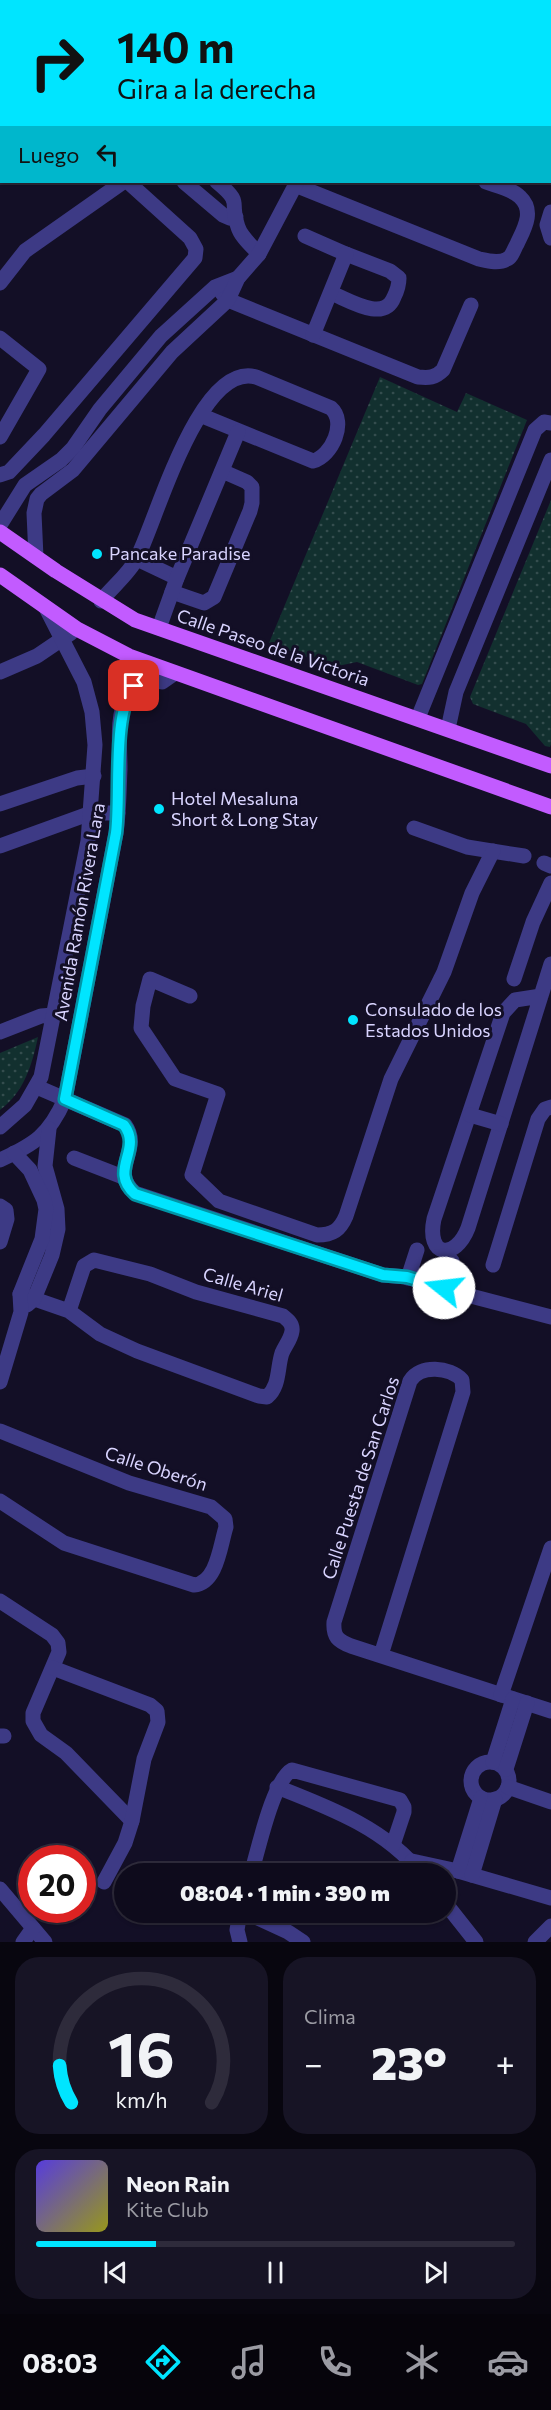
<!DOCTYPE html>
<html lang="es">
<meta charset="utf-8">
<style>
body{margin:0;font-family:Commissioner,sans-serif;background:#171425;color:#f1f3f6;height:100vh;display:flex;flex-direction:column;font-size:22px;white-space:nowrap}
*{box-sizing:border-box;margin:0}
p{font-size:20px;color:#9b9ba3}
.icon{flex:none;width:33px;height:33px;fill:none;stroke:currentColor;stroke-width:2;stroke-linecap:round;stroke-linejoin:round}
.map{position:relative;height:1942px;overflow:hidden}
.details{display:flex;flex-direction:column;gap:15px;padding:15px;background:#08060f;flex:1}
.details>*{flex:none}
.guide{position:absolute;left:0px;top:0px;width:552px;height:183px;box-shadow:0 2px 4px #0004,0 0 0 2px #2e2b3b;background:#00e5ff;color:#111;overflow:hidden}
.speed{position:absolute;left:18px;top:1845px;display:flex;gap:12px;font-size:30px;font-weight:700;text-align:center}
.speed>*{display:grid;place-content:center;width:78px;height:78px;border-radius:50%;background:#0e0b1c;box-shadow:0 2px 4px #0004,0 0 0 2px #2e2b3b;line-height:1}
.speed .limit{border:9px solid #d22;background:#fff;color:#111}
.pin{position:absolute;display:grid;place-items:center;width:51px;height:51px;color:#fff;margin:-26px;border-radius:12px;box-shadow:0 3px 9px #0006}
.me{position:absolute;width:66px;margin:-33px;rotate:286deg;stroke-linejoin:round;filter:drop-shadow(0 0 4px #0008)}
.turn{display:flex;align-items:center;gap:21px;height:126px;padding:0 18px;font-size:27px}
.turn .icon{width:78px;height:78px;stroke-width:2.5}
.turn b{display:block;font-size:42px;line-height:51px}
.then{display:flex;align-items:center;height:57px;padding:0 18px;background:#0003;gap:12px;font-size:22px}
.big{font-size:45px;font-weight:800;line-height:1.1}
.details .widget{flex:1;display:flex;flex-direction:column;justify-content:center;gap:9px;min-width:0;padding:0 21px;border-radius:24px;background:#171425}
.details .dial{align-items:center;gap:0}
.dial svg{height:156px;overflow:visible;fill:none;stroke:#2e2b3b;stroke-width:7;stroke-linecap:round;text-anchor:middle}
.dial text{fill:#f1f3f6;stroke:none}
.song{display:flex;align-items:center;gap:18px}
.cover{width:72px;height:72px;border-radius:9px;background:linear-gradient(135deg,hsl(250 70% 55%),hsl(60 70% 35%))}
.played{height:6px;border-radius:3px;background:linear-gradient(90deg,#00e5ff 25%,#2e2b3b 25%)}
.keys{display:flex;justify-content:space-around;direction:ltr}
.heat{display:flex;justify-content:space-between;align-items:center;font-size:33px;direction:ltr}
.details .tiles{flex:1;display:grid;gap:15px;grid-template-columns:1fr 1fr}
.widget:last-child{grid-column:span 2}
.trip{position:absolute;left:114px;top:1863px;width:342px;height:60px;border-radius:30px;background:#0e0b1c;box-shadow:0 2px 4px #0004,0 0 0 2px #2e2b3b;font-weight:800;line-height:60px;text-align:center}
.tab-bar{display:flex;height:96px;justify-content:space-around;align-items:center;background:#06040b;color:#9b9ba3}
.tab-bar .icon{width:42px;height:42px}
.tab-bar .selected{color:#00e5ff}
.tab-bar b{font-size:27px;color:#f1f3f6}
.map>svg:first-child{display:block}
.grass{fill:url(#grass-dots)}
.lines{fill:none;stroke-linecap:round;stroke-linejoin:round}
.minor{stroke:#3d3a85;stroke-width:15}
.major{stroke:#c25bff;stroke-width:15}
.route-casing{stroke:#0095a6;stroke-width:15}
.route{stroke:#00e5ff;stroke-width:10}
.poi-dot{fill:#00e5ff;stroke:#130f26;stroke-width:2}
.labels{text-anchor:middle;stroke-width:6;stroke-linejoin:round;paint-order:stroke}
.poi-label{font-size:18px;fill:#d9d4ff;stroke:#130f26;text-anchor:start}
.street-label{font-size:18px;fill:#d9d4ff;stroke:#130f26}
</style>
<div class="map">
<svg width="551" height="1942" viewBox="0 0 551 1942">
<defs>
<pattern id="grass-dots" width="8" height="8" patternUnits="userSpaceOnUse" patternTransform="scale(1.5)"><rect width="8" height="8" fill="#12302f"/><path d="M2 2h.1M6 6h.1" fill="none" stroke="#344d4e" stroke-width="1.8" stroke-linecap="round"/></pattern>
</defs>
<rect width="100%" height="100%" fill="#130f26"/>
<g class="grass">
<polygon points="380,377 457,412 466,393 527,420 422,684 418,685 357,662 333,667 269,643"/>
<polygon points="551,500 551,744 550,747 545,746 526,724 473,704 470,697"/>
<path d="M 38,1037 C 32,1065 24,1092 0,1110 L 0,1053 Z"/>
</g>
<g class="lines">
<g class="minor">
<polyline points="546,0 548,2"/>
<polyline points="328,2 329,0"/>
<polyline points="392,2 393,0"/>
<polyline points="184,182 223,215 230,218 236,217"/>
<path d="M 217,182 C 245,205 228,202 238,227 C 241,237 252,246 259,254"/>
<path d="M 295,185 L 479,259 C 488,261 499,264 507,259 C 512,257 514,249 517,244 C 524,229 535,211 520,197 C 512,189 497,186 486,182"/>
<polyline points="551,212 547,225 551,238"/>
<path d="M 305,236 L 346,254 L 390,271 L 399,278 C 399,285 397,291 394,297 C 384,323 349,300 331,293"/>
<polyline points="0,283 25,251 123,182"/>
<path d="M 222,293 L 228,300 L 418,377 C 429,378 435,378 443,370 L 471,305"/>
<polyline points="313,335 346,254"/>
<polyline points="0,338 39,369 0,437"/>
<polyline points="0,475 9,472 44,435 195,258 196,249 190,238 128,182"/>
<polyline points="0,525 25,485 61,460 73,448 100,409 161,336 215,287 238,278"/>
<polyline points="36,557 34,513 37,499 41,494 73,470 172,352 228,300 238,278 259,254 297,182"/>
<polyline points="137,559 177,578"/>
<polyline points="172,592 204,603 214,597 250,511 252,503 252,487 247,482 222,471"/>
<path d="M 101,601 C 112,587 129,574 137,558 C 156,522 199,361 256,377 L 331,408 C 347,422 332,456 313,461 L 200,415"/>
<polyline points="159,628 177,578 238,432"/>
<polyline points="0,672 37,656 71,633"/>
<polyline points="418,718 535,430 544,422 551,423"/>
<polyline points="448,729 456,692 551,460"/>
<polyline points="0,804 77,778 94,776"/>
<polyline points="414,828 467,847 524,856"/>
<polyline points="0,846 91,813 118,813"/>
<polyline points="544,863 551,866"/>
<polyline points="514,979 533,922 551,883"/>
<path d="M 190,996 L 150,979 L 143,1006 L 141,1028 L 175,1079 L 218,1094 L 192,1175 L 219,1201 L 317,1235 C 333,1235 340,1230 346,1216 L 391,1079 L 444,972 L 472,893 L 493,851"/>
<path d="M 541,996 L 515,1000 L 503,1013 L 434,1219 C 426,1257 455,1261 468,1228 L 551,964"/>
<polyline points="0,1032 41,1016 54,1015"/>
<path d="M 37,1087 L 125,1125 C 143,1150 108,1170 135,1193 L 383,1275 L 407,1277 L 444,1289 L 452,1261"/>
<polyline points="470,1115 501,1124"/>
<polyline points="0,1127 25,1105 41,1077 88,841 95,745 92,712 84,682 46,608"/>
<polyline points="74,1158 123,1177"/>
<path d="M 0,1160 C 35,1144 49,1135 65,1099 L 116,833 C 119,812 119,791 120,769 C 120,746 116,717 127,696 C 134,681 147,679 162,682 L 175,673"/>
<polyline points="0,1206 6,1210 7,1219 0,1242"/>
<polyline points="493,1265 538,1119 545,1109 551,1107"/>
<polyline points="408,1278 417,1250"/>
<polyline points="444,1289 551,1317"/>
<path d="M 20,1294 L 69,1311 L 100,1334 L 137,1351 L 259,1396 L 267,1397 C 280,1386 277,1368 282,1353 C 285,1346 291,1339 292,1331 C 293,1324 288,1320 283,1316 L 196,1292 L 150,1274 L 94,1260 L 84,1266 L 69,1311"/>
<polyline points="27,1305 34,1299 41,1282 52,1255 58,1229 57,1209 45,1166 49,1129"/>
<polyline points="0,1382 21,1312 20,1294 42,1239 46,1209 44,1200 30,1170 14,1153"/>
<path d="M 0,1431 L 129,1483 L 211,1507 L 225,1519 L 226,1527 C 220,1546 217,1583 194,1585 L 64,1543 L 0,1501"/>
<polyline points="0,1601 52,1635 58,1643 59,1652 33,1713 33,1721 41,1735 66,1753 132,1821"/>
<path d="M 381,1655 L 463,1392 L 462,1380 C 450,1367 420,1364 410,1381 L 334,1622 C 333,1637 338,1641 351,1646 L 551,1711"/>
<polyline points="53,1668 150,1705 157,1711 158,1722 144,1759 132,1821 125,1843 104,1882"/>
<polyline points="501,1695 551,1548"/>
<polyline points="0,1736 4,1736"/>
<circle cx="490" cy="1781" r="19"/>
<polyline points="493,1762 513,1699"/>
<polyline points="506,1769 527,1703"/>
<path d="M 277,1787 C 328,1807 387,1829 421,1874"/>
<polyline points="508,1787 551,1802"/>
<polyline points="412,1861 458,1871 551,1898"/>
<polyline points="458,1871 481,1798"/>
<path d="M 251,1874 C 258,1851 273,1780 292,1770 L 400,1800 L 404,1807 L 404,1812 L 393,1845"/>
<polyline points="472,1875 495,1799"/>
<polyline points="0,1889 45,1942"/>
<polyline points="446,1904 476,1942"/>
<polyline points="240,1912 237,1930 240,1942"/>
<polyline points="245,1912 288,1932 303,1942"/>
<polyline points="23,1942 33,1928"/>
<polyline points="535,1942 551,1926"/>
</g>
<g class="major">
<polyline points="0,532 56,571 135,620 551,766"/>
<polyline points="0,575 77,629 129,656 551,807"/>
</g>
</g>
<g class="lines">
<defs>
<path id="route" d="M 134,686 C 112,713 121,795 116,833 L 65,1099 L 124,1125 C 143,1150 108,1170 135,1194 L 383,1275 L 407,1277 L 444,1288"/>
</defs>
<use href="#route" class="route-casing"/>
<use href="#route" class="route"/>
</g>
<g class="poi-dot">
<circle cx="97" cy="554" r="6"/>
<circle cx="159" cy="809" r="6"/>
<circle cx="353" cy="1020" r="6"/>
</g>
<g class="labels">
<g class="poi-label">
<text x="109" y="560">Pancake Paradise</text>
<text x="171" y="805">Hotel Mesaluna<tspan x="171" dy="21">Short &amp; Long Stay</tspan></text>
<text x="365" y="1016">Consulado de los<tspan x="365" dy="21">Estados Unidos</tspan></text>
</g>
<g class="street-label">
<text transform="translate(273 648) rotate(19)" y="6">Calle Paseo de la Victoria</text>
<text transform="translate(80 912) rotate(-80)" y="6">Avenida Ramón Rivera Lara</text>
<text transform="translate(243 1285) rotate(16)" y="6">Calle Ariel</text>
<text transform="translate(156 1469) rotate(18)" y="6">Calle Oberón</text>
<text transform="translate(361 1478) rotate(-72)" y="6">Calle Puesta de San Carlos</text>
</g>
</g>
</svg>
<div class="speed"><div class="limit">20</div></div>
<div class="pin" style="left:134px;top:686px;background:#d93025"><svg class="icon" aria-label="arrive" viewBox="0 0 24 24"><path d="M6 21V4h12l-3 4 3 4H6"/></svg></div>
<svg class="me" style="left:444px;top:1288px" viewBox="-20 -20 40 40"><circle r="19" fill="#fff"/><path d="M0-13L10 11 0 6-10 11z" fill="#00e5ff"/></svg>
<div class="trip">08:04 · 1 min · 390 m</div>
<div class="guide">
<div class="turn"><svg class="icon" aria-label="right" viewBox="0 0 24 24"><path d="M7 20v-9h11M14 6l5 5-5 5"/></svg><div><b>140 m</b>Gira a la derecha</div></div>
<div class="then">Luego<svg class="icon" aria-label="left" viewBox="0 0 24 24"><path d="M17 20v-9H6M10 6l-5 5 5 5"/></svg></div>
</div>
</div>
<section class="details">
<div class="tiles">
<div class="widget dial"><svg viewBox="0 0 100 80">
<path d="M14 69A42 42 0 1 1 86 69"/>
<path d="M14 69A42 42 0 0 1 8 50" stroke="#00e5ff"/>
<text x="50" y="56" font-size="32" font-weight="700">16</text>
<text x="50" y="72" font-size="11">km/h</text>
</svg></div>
<div class="widget"><p>Clima</p>
<div class="heat"><a>−</a><b class="big">23°</b><a>+</a></div>
</div>
<div class="widget">
<div class="song"><i class="cover"></i><div><b>Neon Rain</b><p>Kite Club</p></div></div>
<div class="played"></div>
<div class="keys"><svg class="icon" aria-label="previous" viewBox="0 0 24 24"><path d="M18 5L8 12l10 7zM5 5v14"/></svg><svg class="icon" aria-label="pause" viewBox="0 0 24 24"><path d="M8 5v14M16 5v14"/></svg><svg class="icon" aria-label="next" viewBox="0 0 24 24"><path d="M6 5l10 7-10 7zM19 5v14"/></svg></div>
</div>
</div>
</section>
<nav class="tab-bar">
<b>08:03</b>
<svg class="icon selected" aria-label="directions" viewBox="0 0 24 24"><path d="M12 3l9 9-9 9-9-9zM9 14v-3h6M13 9l2 2-2 2"/></svg>
<svg class="icon" aria-label="music" viewBox="0 0 24 24"><path d="M9 18V5l10-2v13"/><circle cx="6" cy="18" r="3"/><circle cx="16" cy="16" r="3"/></svg>
<svg class="icon" aria-label="phone" viewBox="0 0 24 24"><path d="M5 4h4l2 5-3 2q2 4 5 5l2-3 5 2v4C11 20 4 13 5 4z"/></svg>
<svg class="icon" aria-label="climate" viewBox="0 0 24 24"><path d="M12 3v18M4 7l16 10M4 17L20 7"/></svg>
<svg class="icon" aria-label="car" viewBox="0 0 24 24"><path d="M5 17H2v-5l4-1 3-4h7l3 4 3 1v5h-3M9 17h6M6 11h13"/><circle cx="7" cy="17" r="2"/><circle cx="17" cy="17" r="2"/></svg>
</nav>
